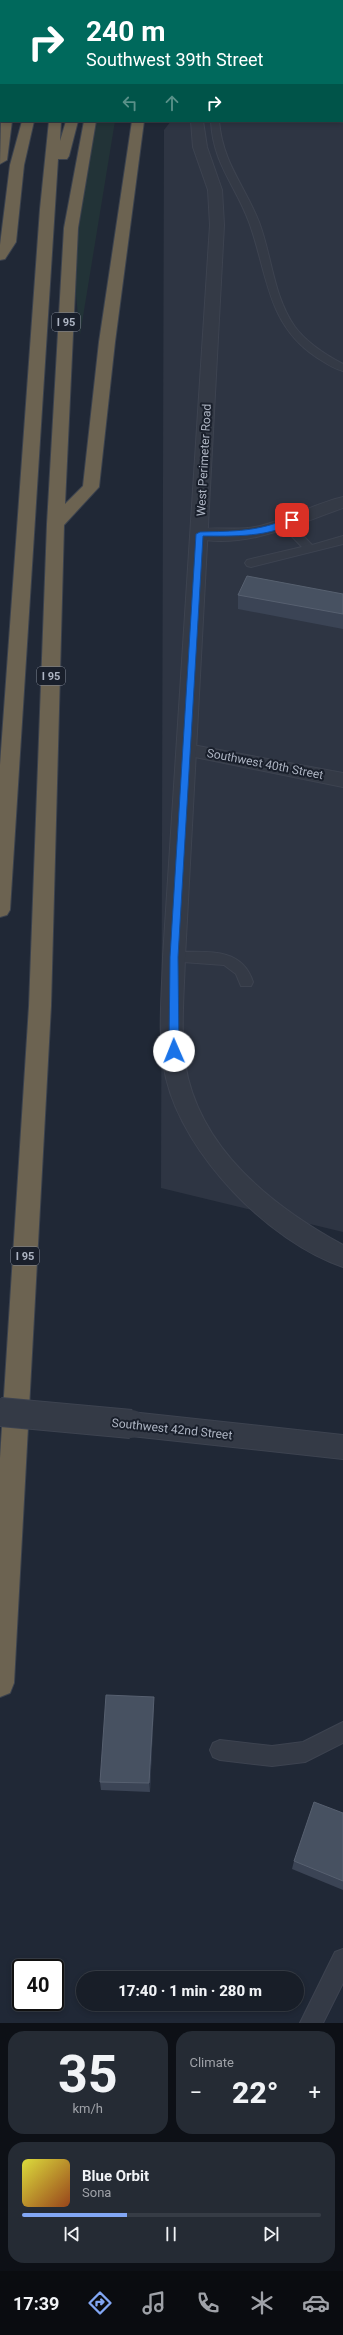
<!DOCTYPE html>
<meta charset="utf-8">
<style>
body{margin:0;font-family:Roboto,sans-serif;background:#252b34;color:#f1f3f6;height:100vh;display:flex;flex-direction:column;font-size:15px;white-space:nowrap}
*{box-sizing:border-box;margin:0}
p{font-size:13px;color:#9fa2a8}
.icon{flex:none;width:22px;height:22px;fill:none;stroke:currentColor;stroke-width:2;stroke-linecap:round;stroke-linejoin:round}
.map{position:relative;height:2023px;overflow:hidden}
.sheet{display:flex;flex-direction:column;gap:8px;padding:8px;background:#0d1016;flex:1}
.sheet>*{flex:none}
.guide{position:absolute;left:0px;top:0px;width:343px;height:122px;box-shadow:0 2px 6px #0003,0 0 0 1px #363c45;background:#00695c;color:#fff;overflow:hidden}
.speed{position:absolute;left:12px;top:1959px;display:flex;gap:8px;font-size:20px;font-weight:700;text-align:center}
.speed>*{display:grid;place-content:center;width:52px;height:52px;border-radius:50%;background:#181e28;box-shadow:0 2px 6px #0003,0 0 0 1px #363c45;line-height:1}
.speed .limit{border:2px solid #111;border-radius:6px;background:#fff;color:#111}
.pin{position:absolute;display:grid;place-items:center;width:34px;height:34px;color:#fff;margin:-17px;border-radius:8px;box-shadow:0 2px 6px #0006}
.me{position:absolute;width:44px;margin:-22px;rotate:359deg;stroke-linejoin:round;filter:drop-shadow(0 0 3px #0008)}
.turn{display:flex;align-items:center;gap:14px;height:84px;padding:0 20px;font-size:18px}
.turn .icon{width:52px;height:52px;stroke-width:2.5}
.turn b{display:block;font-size:28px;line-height:34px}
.lanes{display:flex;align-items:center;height:38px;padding:0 20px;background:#0003;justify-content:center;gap:20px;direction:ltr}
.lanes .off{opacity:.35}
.big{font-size:30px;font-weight:800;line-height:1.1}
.sheet .widget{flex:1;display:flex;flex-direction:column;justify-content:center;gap:6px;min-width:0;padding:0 14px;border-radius:16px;background:#252b34}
.sheet .dial{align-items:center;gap:0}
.dial b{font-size:52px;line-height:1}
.song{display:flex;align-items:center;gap:12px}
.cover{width:48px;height:48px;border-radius:6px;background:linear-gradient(135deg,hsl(60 70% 55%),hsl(20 70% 35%))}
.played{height:4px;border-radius:2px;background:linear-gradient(90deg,#82a7f4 35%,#363c45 35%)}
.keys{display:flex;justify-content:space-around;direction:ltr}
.heat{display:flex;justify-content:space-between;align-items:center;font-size:22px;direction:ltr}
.sheet .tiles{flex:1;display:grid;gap:8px;grid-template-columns:1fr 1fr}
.widget:last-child{grid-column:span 2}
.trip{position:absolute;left:76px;top:1971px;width:228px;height:40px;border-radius:20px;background:#181e28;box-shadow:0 2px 6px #0003,0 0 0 1px #363c45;font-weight:800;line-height:40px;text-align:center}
.menu{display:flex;height:64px;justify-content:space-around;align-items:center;background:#0a0c10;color:#9fa2a8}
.menu .icon{width:28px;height:28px}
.menu .current{color:#82a7f4}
.menu b{font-size:18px;color:#f1f3f6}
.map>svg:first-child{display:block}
.airport{fill:#2e3543}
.green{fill:#223337}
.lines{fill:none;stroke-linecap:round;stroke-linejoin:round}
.service-casing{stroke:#3d4350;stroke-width:2}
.minor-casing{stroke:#3d4350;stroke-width:2}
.tertiary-casing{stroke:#3d4350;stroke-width:2}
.motorway-casing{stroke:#3b424e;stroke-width:2}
.service{fill:#343a46;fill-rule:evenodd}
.minor{fill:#343a46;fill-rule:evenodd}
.tertiary{fill:#343a46;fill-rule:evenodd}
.motorway{fill:#6c6351;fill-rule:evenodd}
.tertiary-bridge-casing{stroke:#3d4350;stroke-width:30;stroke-linecap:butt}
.tertiary-bridge{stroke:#343a46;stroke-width:28}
.wall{fill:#3b4455}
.shaded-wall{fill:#2b3444}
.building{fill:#475161;stroke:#576070}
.route{fill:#1a73e8;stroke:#114b97}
.labels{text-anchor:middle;stroke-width:4;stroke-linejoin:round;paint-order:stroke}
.shield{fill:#191f2b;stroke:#818895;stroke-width:1}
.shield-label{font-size:11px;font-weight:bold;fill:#aeb5c3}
.street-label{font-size:12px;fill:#aeb5c3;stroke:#191f2b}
</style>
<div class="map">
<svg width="343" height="2023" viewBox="0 0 343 2023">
<rect width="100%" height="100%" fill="#202836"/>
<polygon class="airport" points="269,0 343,0 343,1232 161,1188 164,130 171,121 342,121 342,1"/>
<polygon class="green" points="95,121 115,121 80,335 73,266"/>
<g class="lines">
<defs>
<g id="service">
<path d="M 211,121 L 219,121 C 223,164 244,184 259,222 C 272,256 273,296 295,327 C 307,343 326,355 343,364 L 343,371 C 334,369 324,362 316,357 C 266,323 268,274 249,222 C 235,184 213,164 211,121 Z"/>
<polygon points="285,520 289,521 312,545 343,536 343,544 251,567 247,566 245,563 247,560 302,547 279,523"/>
<path d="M 174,952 C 205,952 242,946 253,982 L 251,986 L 241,986 L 236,974 L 224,965 L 169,961 L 167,957 L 169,953 Z"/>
<polygon points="343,1722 343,1743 305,1762 272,1766 220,1760 213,1757 210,1750 213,1743 220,1740 272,1746 303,1742"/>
<polygon points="343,1949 343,1983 323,2023 300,2023 335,1952"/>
</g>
<g id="minor">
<path d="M 343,497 L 343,508 C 297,524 244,550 194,538 L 191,534 L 194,530 C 213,526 235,531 255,527 C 285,521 313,504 343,497 Z"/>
<polygon points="187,744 343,773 343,787 180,754 177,750 180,746"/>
</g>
<g id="tertiary">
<polygon points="248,0 260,0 247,1"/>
<path d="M 191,121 L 203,121 L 207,147 L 222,190 L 224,225 L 185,957 C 184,997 179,1039 188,1078 C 207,1155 277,1209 343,1245 L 343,1267 C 269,1242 184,1155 166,1078 C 157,1039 162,997 163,957 L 210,225 L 208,190 L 193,147 Z"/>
<polygon points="131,1412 343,1435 343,1459 131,1436 122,1432 118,1424 122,1416"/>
</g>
<g id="motorway">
<rect x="34" y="0" width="12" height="1"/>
<rect x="65" y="0" width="12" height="1"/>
<rect x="85" y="0" width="12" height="1"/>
<polygon points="122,0 134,0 121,1"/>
<polygon points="163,0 175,0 162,1"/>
<polygon points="183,0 195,0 182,1"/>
<polygon points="1,76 1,87 0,88 0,77"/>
<polygon points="1,119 1,121 12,121 7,160 0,164"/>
<polygon points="22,121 34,121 24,165 16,242 5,259 0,260 0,245 10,165"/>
<polygon points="49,121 61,121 60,141 66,121 78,121 69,156 67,159 58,159 10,910 7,915 0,917 0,765 40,209"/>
<polygon points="84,121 96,121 78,228 65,504 83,486 99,342 132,121 144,121 115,342 99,487 64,525 51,1006 14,1683 10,1693 0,1697 0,1458 29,1006 47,524 64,228"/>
</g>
</defs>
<use href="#service" class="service-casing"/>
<use href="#minor" class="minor-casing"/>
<use href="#tertiary" class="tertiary-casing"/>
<use href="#motorway" class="motorway-casing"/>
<use href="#service" class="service"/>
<use href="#minor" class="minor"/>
<use href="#tertiary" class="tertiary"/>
<use href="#motorway" class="motorway"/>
<defs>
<polyline id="tertiary-bridge" points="0,1412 131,1424"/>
</defs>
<use href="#tertiary-bridge" class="tertiary-bridge-casing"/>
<use href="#tertiary-bridge" class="tertiary-bridge"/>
</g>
<g class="wall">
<polygon points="343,594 343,629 238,609 238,595"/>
<polygon points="154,1697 154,1706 150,1792 101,1790 100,1782"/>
<polygon points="343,1813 343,1890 292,1869 294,1861"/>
</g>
<polygon class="shaded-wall" points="154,1697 154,1706 150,1792 149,1783"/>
<g class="building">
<polygon points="247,576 343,594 343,614 238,595"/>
<polygon points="106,1695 154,1697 149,1783 100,1782"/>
<polygon points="314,1802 343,1813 343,1881 294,1861"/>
</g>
<path class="route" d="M 290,518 L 296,520 C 275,538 229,536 203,536 L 178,957 L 179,1051 L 174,1055 L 169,1051 L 170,957 L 196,534 L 200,532 C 235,531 256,532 290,518 Z"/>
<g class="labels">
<g class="shield">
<rect x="52" y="313" width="28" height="18" rx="3"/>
<rect x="37" y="667" width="28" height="18" rx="3"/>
<rect x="11" y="1247" width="28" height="18" rx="3"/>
</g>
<g class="shield-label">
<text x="66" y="326">I 95</text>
<text x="51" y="680">I 95</text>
<text x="25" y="1260">I 95</text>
</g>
<g class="street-label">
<text transform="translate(204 460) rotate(-87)" y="4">West Perimeter Road</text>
<text transform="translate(265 764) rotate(11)" y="4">Southwest 40th Street</text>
<text transform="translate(172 1429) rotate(6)" y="4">Southwest 42nd Street</text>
</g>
</g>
</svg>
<div class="speed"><div class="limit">40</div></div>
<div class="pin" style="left:292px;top:520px;background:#d93025"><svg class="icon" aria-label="arrive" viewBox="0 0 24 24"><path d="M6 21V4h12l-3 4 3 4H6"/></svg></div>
<svg class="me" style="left:174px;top:1051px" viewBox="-20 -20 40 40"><circle r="19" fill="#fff"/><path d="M0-13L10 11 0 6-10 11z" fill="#1a73e8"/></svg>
<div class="trip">17:40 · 1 min · 280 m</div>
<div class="guide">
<div class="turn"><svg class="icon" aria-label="right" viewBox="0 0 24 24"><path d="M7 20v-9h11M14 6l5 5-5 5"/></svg><div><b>240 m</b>Southwest 39th Street</div></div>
<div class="lanes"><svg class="icon off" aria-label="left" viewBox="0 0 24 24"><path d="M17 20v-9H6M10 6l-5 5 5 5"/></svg><svg class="icon off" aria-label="ahead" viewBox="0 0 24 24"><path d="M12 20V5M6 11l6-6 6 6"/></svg><svg class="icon" aria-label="right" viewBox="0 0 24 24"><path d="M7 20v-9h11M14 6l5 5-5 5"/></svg></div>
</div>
</div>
<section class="sheet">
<div class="tiles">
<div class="widget dial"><b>35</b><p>km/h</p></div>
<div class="widget"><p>Climate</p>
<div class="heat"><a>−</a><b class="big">22°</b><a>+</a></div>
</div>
<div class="widget">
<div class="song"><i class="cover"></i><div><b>Blue Orbit</b><p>Sona</p></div></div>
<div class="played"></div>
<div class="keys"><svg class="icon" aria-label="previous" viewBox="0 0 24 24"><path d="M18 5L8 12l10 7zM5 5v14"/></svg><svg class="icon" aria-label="pause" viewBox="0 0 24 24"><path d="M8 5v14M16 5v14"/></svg><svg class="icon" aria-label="next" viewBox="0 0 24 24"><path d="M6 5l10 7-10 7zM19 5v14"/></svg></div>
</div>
</div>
</section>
<nav class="menu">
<b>17:39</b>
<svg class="icon current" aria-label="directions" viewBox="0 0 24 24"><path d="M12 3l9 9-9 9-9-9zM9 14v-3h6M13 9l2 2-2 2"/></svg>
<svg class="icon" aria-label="music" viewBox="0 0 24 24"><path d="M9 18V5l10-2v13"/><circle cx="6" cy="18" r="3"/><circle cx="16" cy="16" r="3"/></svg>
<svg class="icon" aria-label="phone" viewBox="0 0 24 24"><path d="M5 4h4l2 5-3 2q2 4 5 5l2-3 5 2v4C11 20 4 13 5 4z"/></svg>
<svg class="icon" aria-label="climate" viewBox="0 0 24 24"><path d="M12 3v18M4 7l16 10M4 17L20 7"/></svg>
<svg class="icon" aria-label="car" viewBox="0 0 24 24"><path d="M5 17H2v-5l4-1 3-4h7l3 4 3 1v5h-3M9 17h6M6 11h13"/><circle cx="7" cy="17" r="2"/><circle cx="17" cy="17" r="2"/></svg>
</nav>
